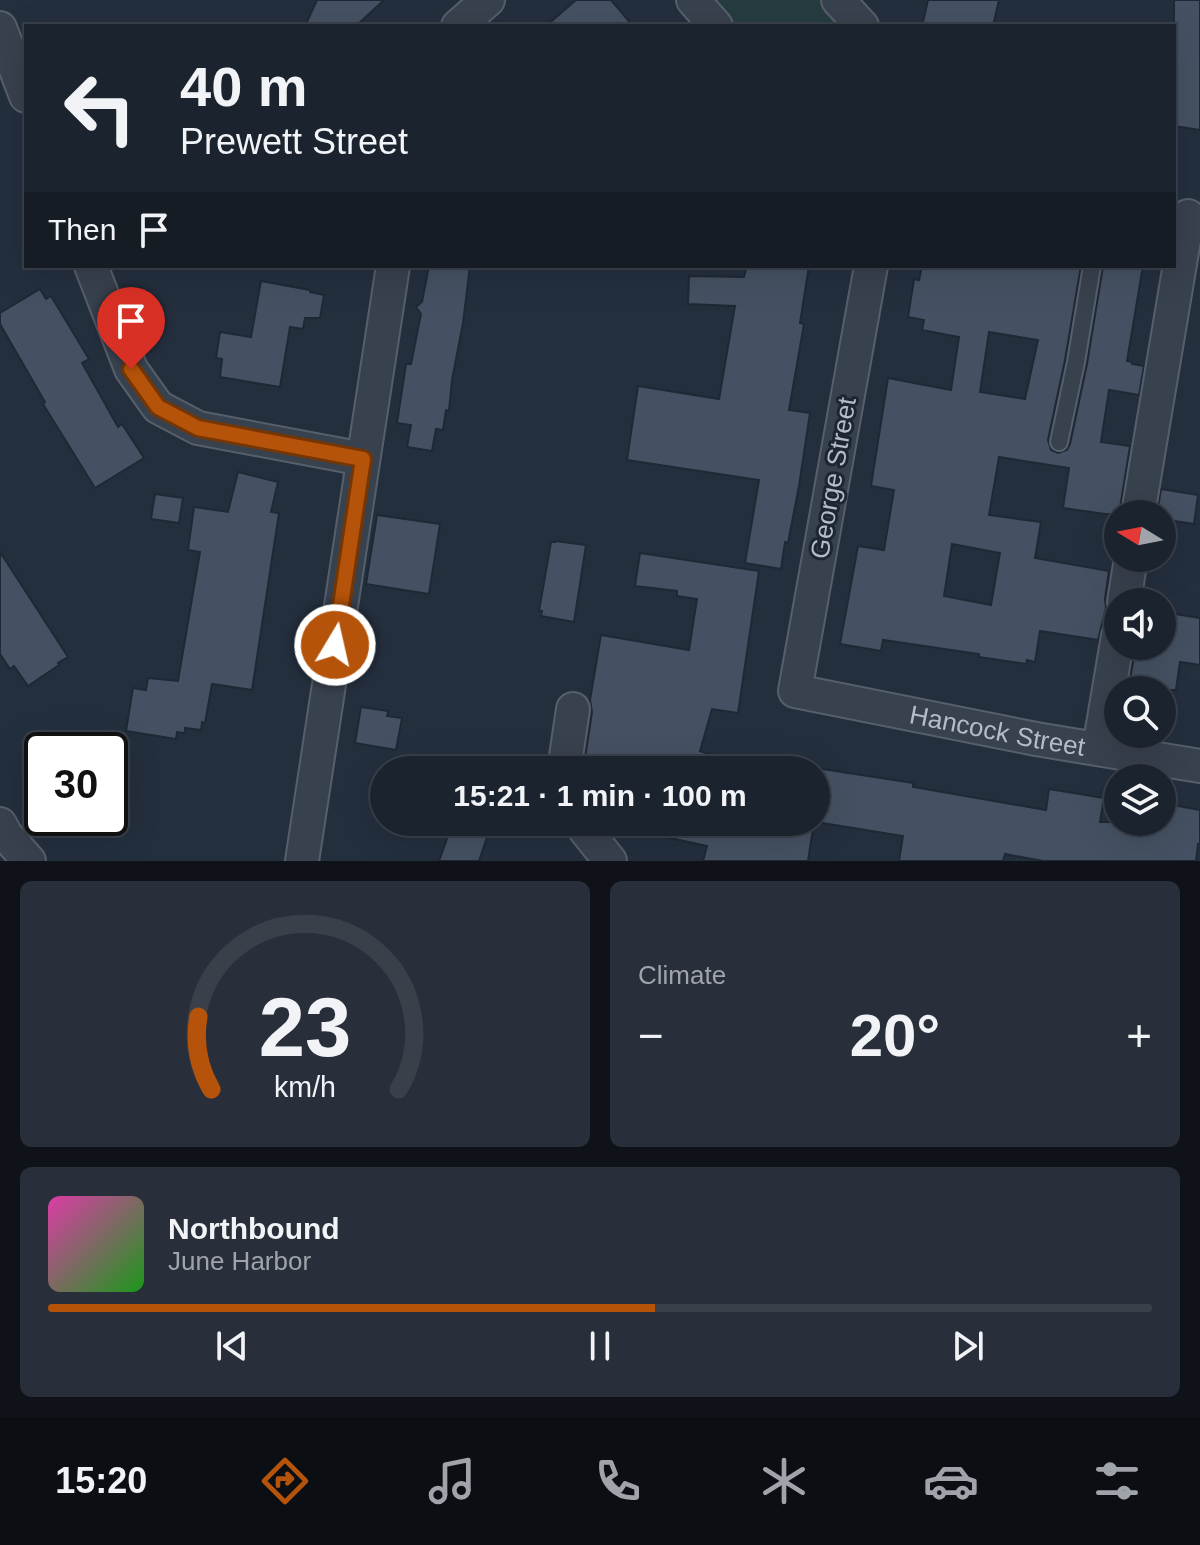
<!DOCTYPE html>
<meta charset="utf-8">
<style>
body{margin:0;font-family:Arial,sans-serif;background:#282f3a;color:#f1f3f6;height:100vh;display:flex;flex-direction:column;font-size:30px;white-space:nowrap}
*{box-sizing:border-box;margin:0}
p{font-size:26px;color:#a0a4aa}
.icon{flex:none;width:44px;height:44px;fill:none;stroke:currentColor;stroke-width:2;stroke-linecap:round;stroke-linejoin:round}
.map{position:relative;height:861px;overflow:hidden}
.drawer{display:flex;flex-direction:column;gap:20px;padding:20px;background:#0f1319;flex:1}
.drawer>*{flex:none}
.top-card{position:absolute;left:24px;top:24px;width:1152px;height:244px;border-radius:0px;box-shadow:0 8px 32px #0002,0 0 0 2px #39404a;background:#1b232e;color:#f1f3f6;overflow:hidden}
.needle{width:52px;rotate:280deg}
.fabs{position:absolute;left:1104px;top:500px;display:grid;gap:16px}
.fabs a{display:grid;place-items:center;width:72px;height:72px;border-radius:50%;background:#1b232e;box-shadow:0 8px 32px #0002,0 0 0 2px #39404a;font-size:40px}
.speed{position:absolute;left:24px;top:732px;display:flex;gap:16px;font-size:40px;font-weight:700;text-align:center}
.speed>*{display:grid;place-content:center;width:104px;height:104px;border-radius:50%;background:#1b232e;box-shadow:0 8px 32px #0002,0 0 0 2px #39404a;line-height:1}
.speed .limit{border:4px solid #111;border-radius:12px;background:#fff;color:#111}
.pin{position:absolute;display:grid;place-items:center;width:68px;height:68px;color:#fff;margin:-82px -34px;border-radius:50% 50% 50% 0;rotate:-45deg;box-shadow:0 0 8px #0007}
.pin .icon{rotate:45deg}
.me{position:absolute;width:88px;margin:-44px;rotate:9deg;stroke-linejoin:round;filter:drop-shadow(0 0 6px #0008)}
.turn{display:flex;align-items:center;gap:28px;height:168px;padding:0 24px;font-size:36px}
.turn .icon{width:104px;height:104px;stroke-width:2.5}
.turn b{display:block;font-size:56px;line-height:68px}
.then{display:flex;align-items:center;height:76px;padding:0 24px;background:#0003;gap:16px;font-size:30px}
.big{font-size:60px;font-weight:700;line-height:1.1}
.drawer .tile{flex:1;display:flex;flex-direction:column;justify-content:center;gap:12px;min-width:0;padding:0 28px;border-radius:12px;background:#282f3a}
.drawer .dial{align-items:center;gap:0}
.dial svg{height:208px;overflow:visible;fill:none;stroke:#39404a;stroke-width:7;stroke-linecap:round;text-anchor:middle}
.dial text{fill:#f1f3f6;stroke:none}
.song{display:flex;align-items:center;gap:24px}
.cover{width:96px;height:96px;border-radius:12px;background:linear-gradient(135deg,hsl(320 70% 55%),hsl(120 70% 35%))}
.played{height:8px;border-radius:4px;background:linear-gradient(90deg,#b45309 55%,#39404a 55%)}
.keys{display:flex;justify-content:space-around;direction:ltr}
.heat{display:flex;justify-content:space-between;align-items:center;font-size:44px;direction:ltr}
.drawer .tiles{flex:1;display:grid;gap:20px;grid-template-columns:1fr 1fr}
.tile:last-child{grid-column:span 2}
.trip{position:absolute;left:370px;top:756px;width:460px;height:80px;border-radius:40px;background:#1b232e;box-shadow:0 8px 32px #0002,0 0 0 2px #39404a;font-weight:700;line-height:80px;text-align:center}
.dock{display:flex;height:128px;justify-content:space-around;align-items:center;background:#0b0e12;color:#a0a4aa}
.dock .icon{width:56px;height:56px}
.dock .current{color:#b45309}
.dock b{font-size:36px;color:#f1f3f6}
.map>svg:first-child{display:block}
.green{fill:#263c3f}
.building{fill:#455162;stroke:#1f2835;stroke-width:2;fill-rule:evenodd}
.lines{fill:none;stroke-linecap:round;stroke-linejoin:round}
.lane-casing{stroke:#565f6c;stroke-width:20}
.street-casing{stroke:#565f6c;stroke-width:36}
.lane{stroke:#38414e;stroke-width:16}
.street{stroke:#38414e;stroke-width:32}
.route-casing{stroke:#753606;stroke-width:20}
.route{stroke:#b45309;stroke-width:14}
.labels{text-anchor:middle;stroke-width:6;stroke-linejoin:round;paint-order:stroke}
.street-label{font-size:26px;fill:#b4bcc9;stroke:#1d2633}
</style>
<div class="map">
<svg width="1200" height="861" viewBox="0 0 1200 861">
<rect width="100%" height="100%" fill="#242f3e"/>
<polygon class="green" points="712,0 819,0 843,26 736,26"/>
<g class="building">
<polygon points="317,0 384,0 356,26 305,26"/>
<polygon points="576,0 611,0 633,26 546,26"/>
<polygon points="928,0 999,0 993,26 922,26"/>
<polygon points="1174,0 1200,0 1200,130 1174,126"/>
<polygon points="429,266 470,266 463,323 452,380 449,411 446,410 443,430 436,429 432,451 407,447 411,425 397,423 406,364 411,364 421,314 416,307 422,302"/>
<polygon points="747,266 809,266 800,323 804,324 789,410 810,413 799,486 788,543 785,542 781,569 745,563 759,480 627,460 638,386 719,399 735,306 688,304 689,276 744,277"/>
<path d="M 922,266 L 1081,266 L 1065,360 L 1048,440 L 1051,450 L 1058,453 L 1067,450 L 1070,444 L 1087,364 L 1103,266 L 1143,266 L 1127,361 L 1132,362 L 1132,364 L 1144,366 L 1139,395 L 1109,390 L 1101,442 L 1130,446 L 1119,514 L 1105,514 L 1063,508 L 1069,468 L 999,457 L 989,515 L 1041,522 L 1035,558 L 1109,571 L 1105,599 L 1106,608 L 1098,640 L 1040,631 L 1035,662 L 1027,660 L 1026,664 L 979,657 L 979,654 L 883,640 L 881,651 L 840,644 L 858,546 L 884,550 L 894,490 L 871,486 L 888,378 L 951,390 L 959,337 L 922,330 L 924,320 L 908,317 L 914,279 L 919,280 ZM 989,332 L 1038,340 L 1025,399 L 980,392 ZM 952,544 L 1000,553 L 991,605 L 944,596 Z"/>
<polygon points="261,281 310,290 310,292 324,295 320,318 305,318 303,329 290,327 280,387 220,377 222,359 216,358 220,332 251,337"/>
<polygon points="40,289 46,299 51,296 89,359 82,363 118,427 122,424 144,458 95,488 43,404 45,402 0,324 0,313"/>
<polygon points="238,472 278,482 271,512 279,513 252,690 212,684 205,723 202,722 201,730 185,728 185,733 177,732 176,739 126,731 133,688 146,690 148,678 178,681 200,552 188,550 194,507 228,512"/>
<polygon points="1161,489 1198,495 1194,524 1162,519 1162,514 1157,514"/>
<polygon points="155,494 183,498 179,523 151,519"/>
<polygon points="377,515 440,524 429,594 366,584"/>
<polygon points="555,541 586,545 574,622 541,616 542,611 539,611 551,542 555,542"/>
<polygon points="0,552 68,657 58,663 59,665 28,686 14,666 10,669 0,654"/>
<polygon points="640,553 759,571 738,713 712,709 700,751 745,766 744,770 616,770 584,765 592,712 590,700 601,635 689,650 697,599 677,596 677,591 635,586"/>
<polygon points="1162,612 1200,618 1200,665 1180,662 1176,690 1128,690 1136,646 1162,646"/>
<polygon points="361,707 388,711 387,716 402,718 396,750 355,743"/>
<polygon points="816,768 913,783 913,787 1046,810 1049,789 1104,798 1100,822 1162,822 1162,803 1200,810 1200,844 1198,844 1196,861 1043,861 1005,854 1003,861 899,861 903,836 816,822"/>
<polygon points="453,822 492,822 479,861 439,861"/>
<polygon points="648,822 814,822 808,861 703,861 707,846 647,833"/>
</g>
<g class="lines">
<defs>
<polyline id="lane" points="1059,442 1076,362 1092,266"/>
<g id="street">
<polyline points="693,0 716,26"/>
<polyline points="838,0 862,26"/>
<polyline points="458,26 488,0"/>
<polyline points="0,28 26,96"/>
<polyline points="91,266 131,369 158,407 198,428 363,459"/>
<path id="s1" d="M 871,266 L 795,691 L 1036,739 L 1200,766"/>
<polyline points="1138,514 1188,216"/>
<polyline points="1124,602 1131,558"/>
<polyline points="1099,748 1118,636"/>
<polyline points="564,770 573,709"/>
<polyline points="579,822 610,861"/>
<polyline points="0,824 6,835 29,861"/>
<polyline points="302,861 393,266"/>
</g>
</defs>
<use href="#lane" class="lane-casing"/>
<use href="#street" class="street-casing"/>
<use href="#lane" class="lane"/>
<use href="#street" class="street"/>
</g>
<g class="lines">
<defs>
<polyline id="route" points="131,369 158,407 198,428 363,459 335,645"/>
</defs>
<use href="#route" class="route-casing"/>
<use href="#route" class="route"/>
</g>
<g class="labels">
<g class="street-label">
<text transform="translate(833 478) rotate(-80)" y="9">George Street</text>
<text dy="9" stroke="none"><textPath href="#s1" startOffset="638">Hancock Street</textPath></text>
</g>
</g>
</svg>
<div class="fabs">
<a><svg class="needle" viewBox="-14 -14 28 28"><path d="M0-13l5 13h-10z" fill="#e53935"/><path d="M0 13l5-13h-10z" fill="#a0a4aa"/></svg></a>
<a><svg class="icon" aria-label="sound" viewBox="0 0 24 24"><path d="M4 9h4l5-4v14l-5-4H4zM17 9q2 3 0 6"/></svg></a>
<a><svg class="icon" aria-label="search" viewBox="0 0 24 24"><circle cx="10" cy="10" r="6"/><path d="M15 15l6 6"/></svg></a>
<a><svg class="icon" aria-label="layers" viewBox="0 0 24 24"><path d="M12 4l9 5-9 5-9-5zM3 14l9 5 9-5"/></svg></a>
</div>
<div class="speed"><div class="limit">30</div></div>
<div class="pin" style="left:131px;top:369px;background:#d93025"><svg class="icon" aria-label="arrive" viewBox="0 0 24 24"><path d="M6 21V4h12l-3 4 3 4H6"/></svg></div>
<svg class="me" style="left:335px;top:645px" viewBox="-20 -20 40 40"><circle r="17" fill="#b45309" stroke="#fff" stroke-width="3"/><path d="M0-11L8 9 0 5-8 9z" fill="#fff"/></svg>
<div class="trip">15:21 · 1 min · 100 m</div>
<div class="top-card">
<div class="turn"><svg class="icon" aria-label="left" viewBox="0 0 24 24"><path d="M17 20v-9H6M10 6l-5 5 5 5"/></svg><div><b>40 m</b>Prewett Street</div></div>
<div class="then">Then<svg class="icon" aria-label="arrive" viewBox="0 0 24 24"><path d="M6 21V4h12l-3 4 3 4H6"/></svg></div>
</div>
</div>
<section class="drawer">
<div class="tiles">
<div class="tile dial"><svg viewBox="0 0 100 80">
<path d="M14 69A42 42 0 1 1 86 69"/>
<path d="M14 69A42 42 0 0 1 9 41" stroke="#b45309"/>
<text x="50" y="56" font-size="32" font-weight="700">23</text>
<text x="50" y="72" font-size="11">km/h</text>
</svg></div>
<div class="tile"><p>Climate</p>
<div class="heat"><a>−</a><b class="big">20°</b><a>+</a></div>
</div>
<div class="tile">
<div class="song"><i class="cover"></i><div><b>Northbound</b><p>June Harbor</p></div></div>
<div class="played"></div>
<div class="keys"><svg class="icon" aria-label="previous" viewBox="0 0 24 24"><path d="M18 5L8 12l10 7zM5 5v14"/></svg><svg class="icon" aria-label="pause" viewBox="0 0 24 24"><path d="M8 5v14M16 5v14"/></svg><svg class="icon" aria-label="next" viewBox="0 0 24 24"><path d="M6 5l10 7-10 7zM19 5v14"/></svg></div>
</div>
</div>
</section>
<nav class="dock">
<b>15:20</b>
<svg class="icon current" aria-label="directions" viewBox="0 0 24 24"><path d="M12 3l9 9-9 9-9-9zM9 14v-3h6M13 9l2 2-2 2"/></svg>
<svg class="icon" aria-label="music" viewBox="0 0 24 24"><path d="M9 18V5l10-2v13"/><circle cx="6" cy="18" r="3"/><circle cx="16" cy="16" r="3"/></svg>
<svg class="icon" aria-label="phone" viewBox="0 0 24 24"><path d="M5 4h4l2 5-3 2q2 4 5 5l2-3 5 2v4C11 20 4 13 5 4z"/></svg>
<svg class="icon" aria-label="climate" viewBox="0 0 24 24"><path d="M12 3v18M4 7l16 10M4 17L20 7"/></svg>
<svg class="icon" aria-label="car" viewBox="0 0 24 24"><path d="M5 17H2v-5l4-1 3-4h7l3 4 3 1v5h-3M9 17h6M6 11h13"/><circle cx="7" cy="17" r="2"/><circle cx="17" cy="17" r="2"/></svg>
<svg class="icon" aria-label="filters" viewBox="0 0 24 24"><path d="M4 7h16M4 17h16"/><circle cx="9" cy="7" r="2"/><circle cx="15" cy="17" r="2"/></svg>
</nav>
